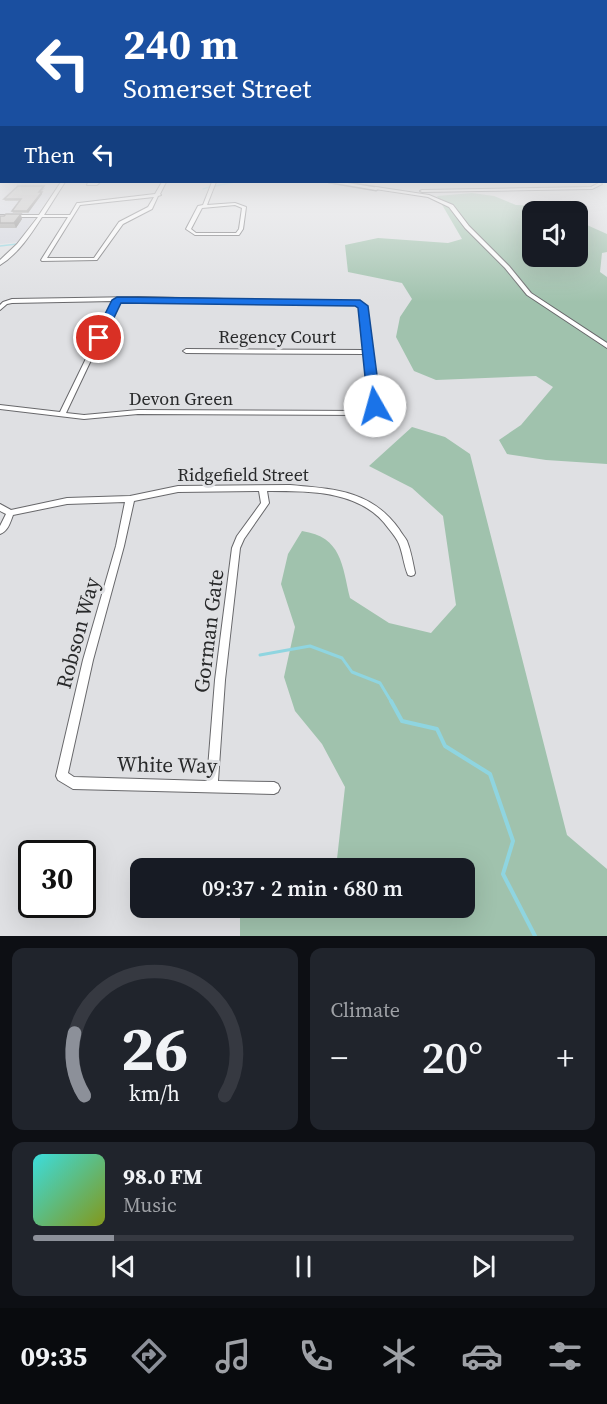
<!DOCTYPE html>
<meta charset="utf-8">
<style>
body{margin:0;font-family:"Source Serif 4",serif;background:#20242c;color:#f1f3f6;height:100vh;display:flex;flex-direction:column;font-size:22px;white-space:nowrap}
*{box-sizing:border-box;margin:0}
p{font-size:20px;color:#9ea1a6}
.icon{flex:none;width:33px;height:33px;fill:none;stroke:currentColor;stroke-width:2;stroke-linecap:round;stroke-linejoin:round}
.map{position:relative;height:936px;overflow:hidden}
.side{display:flex;flex-direction:column;gap:12px;padding:12px;background:#0d0f14;flex:1}
.side>*{flex:none}
.banner{position:absolute;left:0px;top:0px;width:608px;height:183px;box-shadow:0 6px 24px #0002;background:#1a4fa0;color:#fff;overflow:hidden}
.tools{position:absolute;left:522px;top:201px;display:grid;gap:12px}
.tools a{display:grid;place-items:center;width:66px;height:66px;border-radius:12px;background:#171b24;box-shadow:0 6px 24px #0002;font-size:30px}
.speed{position:absolute;left:18px;top:840px;display:flex;gap:12px;font-size:30px;font-weight:700;text-align:center}
.speed>*{display:grid;place-content:center;width:78px;height:78px;border-radius:50%;background:#171b24;box-shadow:0 6px 24px #0002;line-height:1}
.speed .limit{border:3px solid #111;border-radius:9px;background:#fff;color:#111}
.pin{position:absolute;display:grid;place-items:center;width:51px;height:51px;color:#fff;margin:-26px;border:3px solid #fff;border-radius:50%;box-shadow:0 2px 6px #0007}
.me{position:absolute;width:66px;margin:-33px;rotate:353deg;stroke-linejoin:round;filter:drop-shadow(0 0 4px #0008)}
.turn{display:flex;align-items:center;gap:21px;height:126px;padding:0 24px;font-size:27px}
.turn .icon{width:78px;height:78px;stroke-width:2.5}
.turn b{display:block;font-size:42px;line-height:51px}
.then{display:flex;align-items:center;height:57px;padding:0 24px;background:#0003;gap:12px;font-size:22px}
.big{font-size:45px;font-weight:600;line-height:1.1}
.side .widget{flex:1;display:flex;flex-direction:column;justify-content:center;gap:9px;min-width:0;padding:0 21px;border-radius:12px;background:#20242c}
.side .dial{align-items:center;gap:0}
.dial svg{height:156px;overflow:visible;fill:none;stroke:#363941;stroke-width:7;stroke-linecap:round;text-anchor:middle}
.dial text{fill:#f1f3f6;stroke:none}
.song{display:flex;align-items:center;gap:18px}
.cover{width:72px;height:72px;border-radius:9px;background:linear-gradient(135deg,hsl(180 70% 55%),hsl(70 70% 35%))}
.played{height:6px;border-radius:3px;background:linear-gradient(90deg,#8c9099 15%,#363941 15%)}
.keys{display:flex;justify-content:space-around;direction:ltr}
.heat{display:flex;justify-content:space-between;align-items:center;font-size:33px;direction:ltr}
.side .tiles{flex:1;display:grid;gap:12px;grid-template-columns:1fr 1fr}
.widget:last-child{grid-column:span 2}
.trip{position:absolute;left:130px;top:858px;width:345px;height:60px;border-radius:12px;background:#171b24;box-shadow:0 6px 24px #0002;font-weight:600;line-height:60px;text-align:center}
.dock{display:flex;height:96px;justify-content:space-around;align-items:center;background:#090b0e;color:#9ea1a6}
.dock .icon{width:42px;height:42px}
.dock .on{color:#8c9099}
.dock b{font-size:27px;color:#f1f3f6}
.map>svg:first-child{display:block}
.built{fill:#d2d4dd}
.green{fill:#a0c2ad}
.lines{fill:none;stroke-linecap:round;stroke-linejoin:round}
.stream-far2{stroke:#8fd5e0;stroke-width:1.5}
.stream-far1{stroke:#8fd5e0;stroke-width:3}
.stream{stroke:#8fd5e0;stroke-width:4}
.street-casing{stroke:#68686b;stroke-width:2}
.secondary-casing{stroke:#68686b;stroke-width:3}
.street{fill:#fff;fill-rule:evenodd}
.secondary{fill:#fff;fill-rule:evenodd}
.wall{fill:#a2a09e}
.shaded-wall{fill:#848281}
.building{fill:#bcbab8;stroke:#848281;stroke-width:1.5}
.route{fill:#1a73e8;stroke:#114b97;stroke-width:1.5}
.labels{text-anchor:middle;stroke-width:6;stroke-linejoin:round;paint-order:stroke}
.street-label{font-size:18px;fill:#28292a;stroke:#dfe0e3}
.near-street-label{font-size:21px;fill:#28292a;stroke:#dfe0e3}
</style>
<div class="map">
<svg width="607" height="936" viewBox="0 0 607 936">
<rect width="100%" height="100%" fill="#dfe0e3"/>
<polygon class="built" points="0,171 2,182 60,182 18,242 0,244"/>
<g class="green">
<polygon points="472,193 494,196 516,205 564,207 568,211 532,212 532,256 578,256 578,221 607,234 607,252 602,253 600,272 607,277 607,464 546,460 507,454 499,440 521,425 553,387 536,376 436,380 414,371 396,337 400,317 412,299 402,283 348,272 345,245 378,238 448,243 462,239 437,196"/>
<path d="M 412,427 L 445,437 L 470,454 L 567,835 L 607,869 L 607,936 L 240,936 L 240,908 L 465,908 L 465,868 L 241,868 L 337,859 L 345,787 L 322,744 L 295,711 L 284,677 L 295,627 L 281,584 L 288,554 L 302,531 C 342,537 342,565 350,598 L 389,623 L 431,633 L 456,605 L 443,516 L 412,488 L 369,466 Z"/>
</g>
<g class="lines">
<g class="stream-far2">
<polyline points="215,186 235,182"/>
<polyline points="203,189 209,187"/>
<polyline points="0,246 17,244"/>
</g>
<polyline class="stream-far1" points="260,655 310,646 342,658 352,672 380,683 392,703"/>
<polyline class="stream" points="391,701 402,721 437,729 445,746 490,774 513,841 503,874 535,936"/>
<defs>
<g id="street">
<path d="M 61,182 L 65,182 L 44,215 L 70,215 L 77,203 L 79,203 L 155,194 L 162,182 L 166,182 L 160,194 L 161,195 L 158,196 L 152,209 L 123,224 L 97,260 L 42,261 L 41,260 L 68,217 L 42,217 C 31,234 18,254 0,265 L 0,260 L 17,244 L 38,217 L 0,217 L 0,215 L 39,215 ZM 154,197 L 148,207 L 119,222 L 94,258 L 47,258 L 80,205 Z"/>
<polygon points="88,182 92,182 91,183 100,182 97,185 87,185"/>
<path d="M 212,182 L 216,182 L 207,205 L 235,203 L 246,207 L 243,229 L 239,235 L 195,235 L 186,229 L 198,206 L 203,205 ZM 235,205 L 242,208 L 239,229 L 236,233 L 196,233 L 191,229 L 202,208 Z"/>
<polygon points="599,183 602,184 592,189 422,192 420,191 422,190 591,187"/>
<polygon points="376,187 429,195 453,205 469,226 509,266 531,293 607,343 607,348 527,295 505,268 465,228 449,207 428,197 375,189 375,187"/>
<path d="M 138,297 L 359,302 L 366,306 L 378,406 L 373,413 L 363,415 L 138,414 L 84,419 L 0,409 L 0,405 L 60,412 L 114,301 L 12,303 L 7,304 L 0,310 L 0,305 L 3,302 L 12,299 ZM 119,301 L 356,305 L 360,307 L 365,350 L 186,349 L 183,351 L 186,353 L 366,354 L 372,406 L 369,410 L 363,411 L 138,410 L 84,415 L 66,413 Z"/>
<path d="M 290,485 C 334,489 371,490 399,529 C 401,533 405,537 407,541 C 411,551 413,563 415,573 L 414,575 L 411,576 L 408,575 C 404,566 403,554 399,544 C 397,539 393,534 389,529 C 362,490 310,491 267,491 L 269,503 L 244,539 L 240,548 L 225,680 L 218,781 L 274,782 L 278,784 L 280,788 L 278,792 L 274,794 L 73,789 L 58,780 L 56,776 L 83,660 L 116,546 L 125,502 L 67,504 L 13,515 C 10,523 8,531 0,534 L 0,526 L 6,514 L 0,511 L 0,504 L 11,510 L 67,498 L 130,496 L 178,486 ZM 259,491 L 261,503 L 237,536 L 232,548 L 215,680 L 207,781 L 74,777 L 68,773 L 93,660 L 124,546 L 134,501 L 178,492 Z"/>
</g>
<g id="secondary">
<rect x="0" y="175" width="2" height="4"/>
<polygon points="329,182 341,182 379,188 376,190"/>
</g>
</defs>
<use href="#street" class="street-casing"/>
<use href="#secondary" class="secondary-casing"/>
<use href="#street" class="street"/>
<use href="#secondary" class="secondary"/>
</g>
<g class="wall">
<polygon points="45,188 41,192 42,194 28,213 13,213 12,211 20,201 5,201 4,199"/>
<polygon points="0,216 22,219 16,228 0,228"/>
</g>
<g class="shaded-wall">
<polygon points="42,192 42,194 28,213 27,211"/>
<polygon points="21,214 22,219 16,228 14,223"/>
</g>
<g class="building">
<polygon points="18,186 44,186 39,192 42,192 27,211 12,211 21,199 4,199"/>
<polygon points="6,214 21,214 14,223 0,223 0,216 4,216"/>
</g>
<linearGradient id="sky" x2="0" y2="1"><stop stop-color="#84c1e5"/><stop offset="0.57" stop-color="#f1f1f2"/><stop offset="1" stop-color="#f1f1f2" stop-opacity="0"/></linearGradient>
<rect width="607" height="302" fill="url(#sky)"/>
<polygon class="route" points="117,297 360,300 368,306 381,406 375,410 368,406 358,308 355,306 121,303 103,341 95,341 93,338 112,300"/>
<g class="labels">
<g class="street-label">
<text x="277" y="343">Regency Court</text>
<text x="181" y="405">Devon Green</text>
<text x="243" y="481">Ridgefield Street</text>
</g>
<g class="near-street-label">
<text transform="translate(209 631) rotate(-83)" y="7">Gorman Gate</text>
<text transform="translate(78 633) rotate(-75)" y="7">Robson Way</text>
<text transform="translate(167 765) rotate(1)" y="7">White Way</text>
</g>
</g>
</svg>
<div class="tools">
<a><svg class="icon" aria-label="sound" viewBox="0 0 24 24"><path d="M4 9h4l5-4v14l-5-4H4zM17 9q2 3 0 6"/></svg></a>
</div>
<div class="speed"><div class="limit">30</div></div>
<div class="pin" style="left:99px;top:338px;background:#d93025"><svg class="icon" aria-label="arrive" viewBox="0 0 24 24"><path d="M6 21V4h12l-3 4 3 4H6"/></svg></div>
<svg class="me" style="left:375px;top:406px" viewBox="-20 -20 40 40"><circle r="19" fill="#fff"/><path d="M0-13L10 11 0 6-10 11z" fill="#1a73e8"/></svg>
<div class="trip">09:37 · 2 min · 680 m</div>
<div class="banner">
<div class="turn"><svg class="icon" aria-label="left" viewBox="0 0 24 24"><path d="M17 20v-9H6M10 6l-5 5 5 5"/></svg><div><b>240 m</b>Somerset Street</div></div>
<div class="then">Then<svg class="icon" aria-label="left" viewBox="0 0 24 24"><path d="M17 20v-9H6M10 6l-5 5 5 5"/></svg></div>
</div>
</div>
<section class="side">
<div class="tiles">
<div class="widget dial"><svg viewBox="0 0 100 80">
<path d="M14 69A42 42 0 1 1 86 69"/>
<path d="M14 69A42 42 0 0 1 9 37" stroke="#8c9099"/>
<text x="50" y="56" font-size="32" font-weight="700">26</text>
<text x="50" y="72" font-size="11">km/h</text>
</svg></div>
<div class="widget"><p>Climate</p>
<div class="heat"><a>−</a><b class="big">20°</b><a>+</a></div>
</div>
<div class="widget">
<div class="song"><i class="cover"></i><div><b>98.0 FM</b><p>Music</p></div></div>
<div class="played"></div>
<div class="keys"><svg class="icon" aria-label="previous" viewBox="0 0 24 24"><path d="M18 5L8 12l10 7zM5 5v14"/></svg><svg class="icon" aria-label="pause" viewBox="0 0 24 24"><path d="M8 5v14M16 5v14"/></svg><svg class="icon" aria-label="next" viewBox="0 0 24 24"><path d="M6 5l10 7-10 7zM19 5v14"/></svg></div>
</div>
</div>
</section>
<nav class="dock">
<b>09:35</b>
<svg class="icon on" aria-label="directions" viewBox="0 0 24 24"><path d="M12 3l9 9-9 9-9-9zM9 14v-3h6M13 9l2 2-2 2"/></svg>
<svg class="icon" aria-label="music" viewBox="0 0 24 24"><path d="M9 18V5l10-2v13"/><circle cx="6" cy="18" r="3"/><circle cx="16" cy="16" r="3"/></svg>
<svg class="icon" aria-label="phone" viewBox="0 0 24 24"><path d="M5 4h4l2 5-3 2q2 4 5 5l2-3 5 2v4C11 20 4 13 5 4z"/></svg>
<svg class="icon" aria-label="climate" viewBox="0 0 24 24"><path d="M12 3v18M4 7l16 10M4 17L20 7"/></svg>
<svg class="icon" aria-label="car" viewBox="0 0 24 24"><path d="M5 17H2v-5l4-1 3-4h7l3 4 3 1v5h-3M9 17h6M6 11h13"/><circle cx="7" cy="17" r="2"/><circle cx="17" cy="17" r="2"/></svg>
<svg class="icon" aria-label="filters" viewBox="0 0 24 24"><path d="M4 7h16M4 17h16"/><circle cx="9" cy="7" r="2"/><circle cx="15" cy="17" r="2"/></svg>
</nav>
